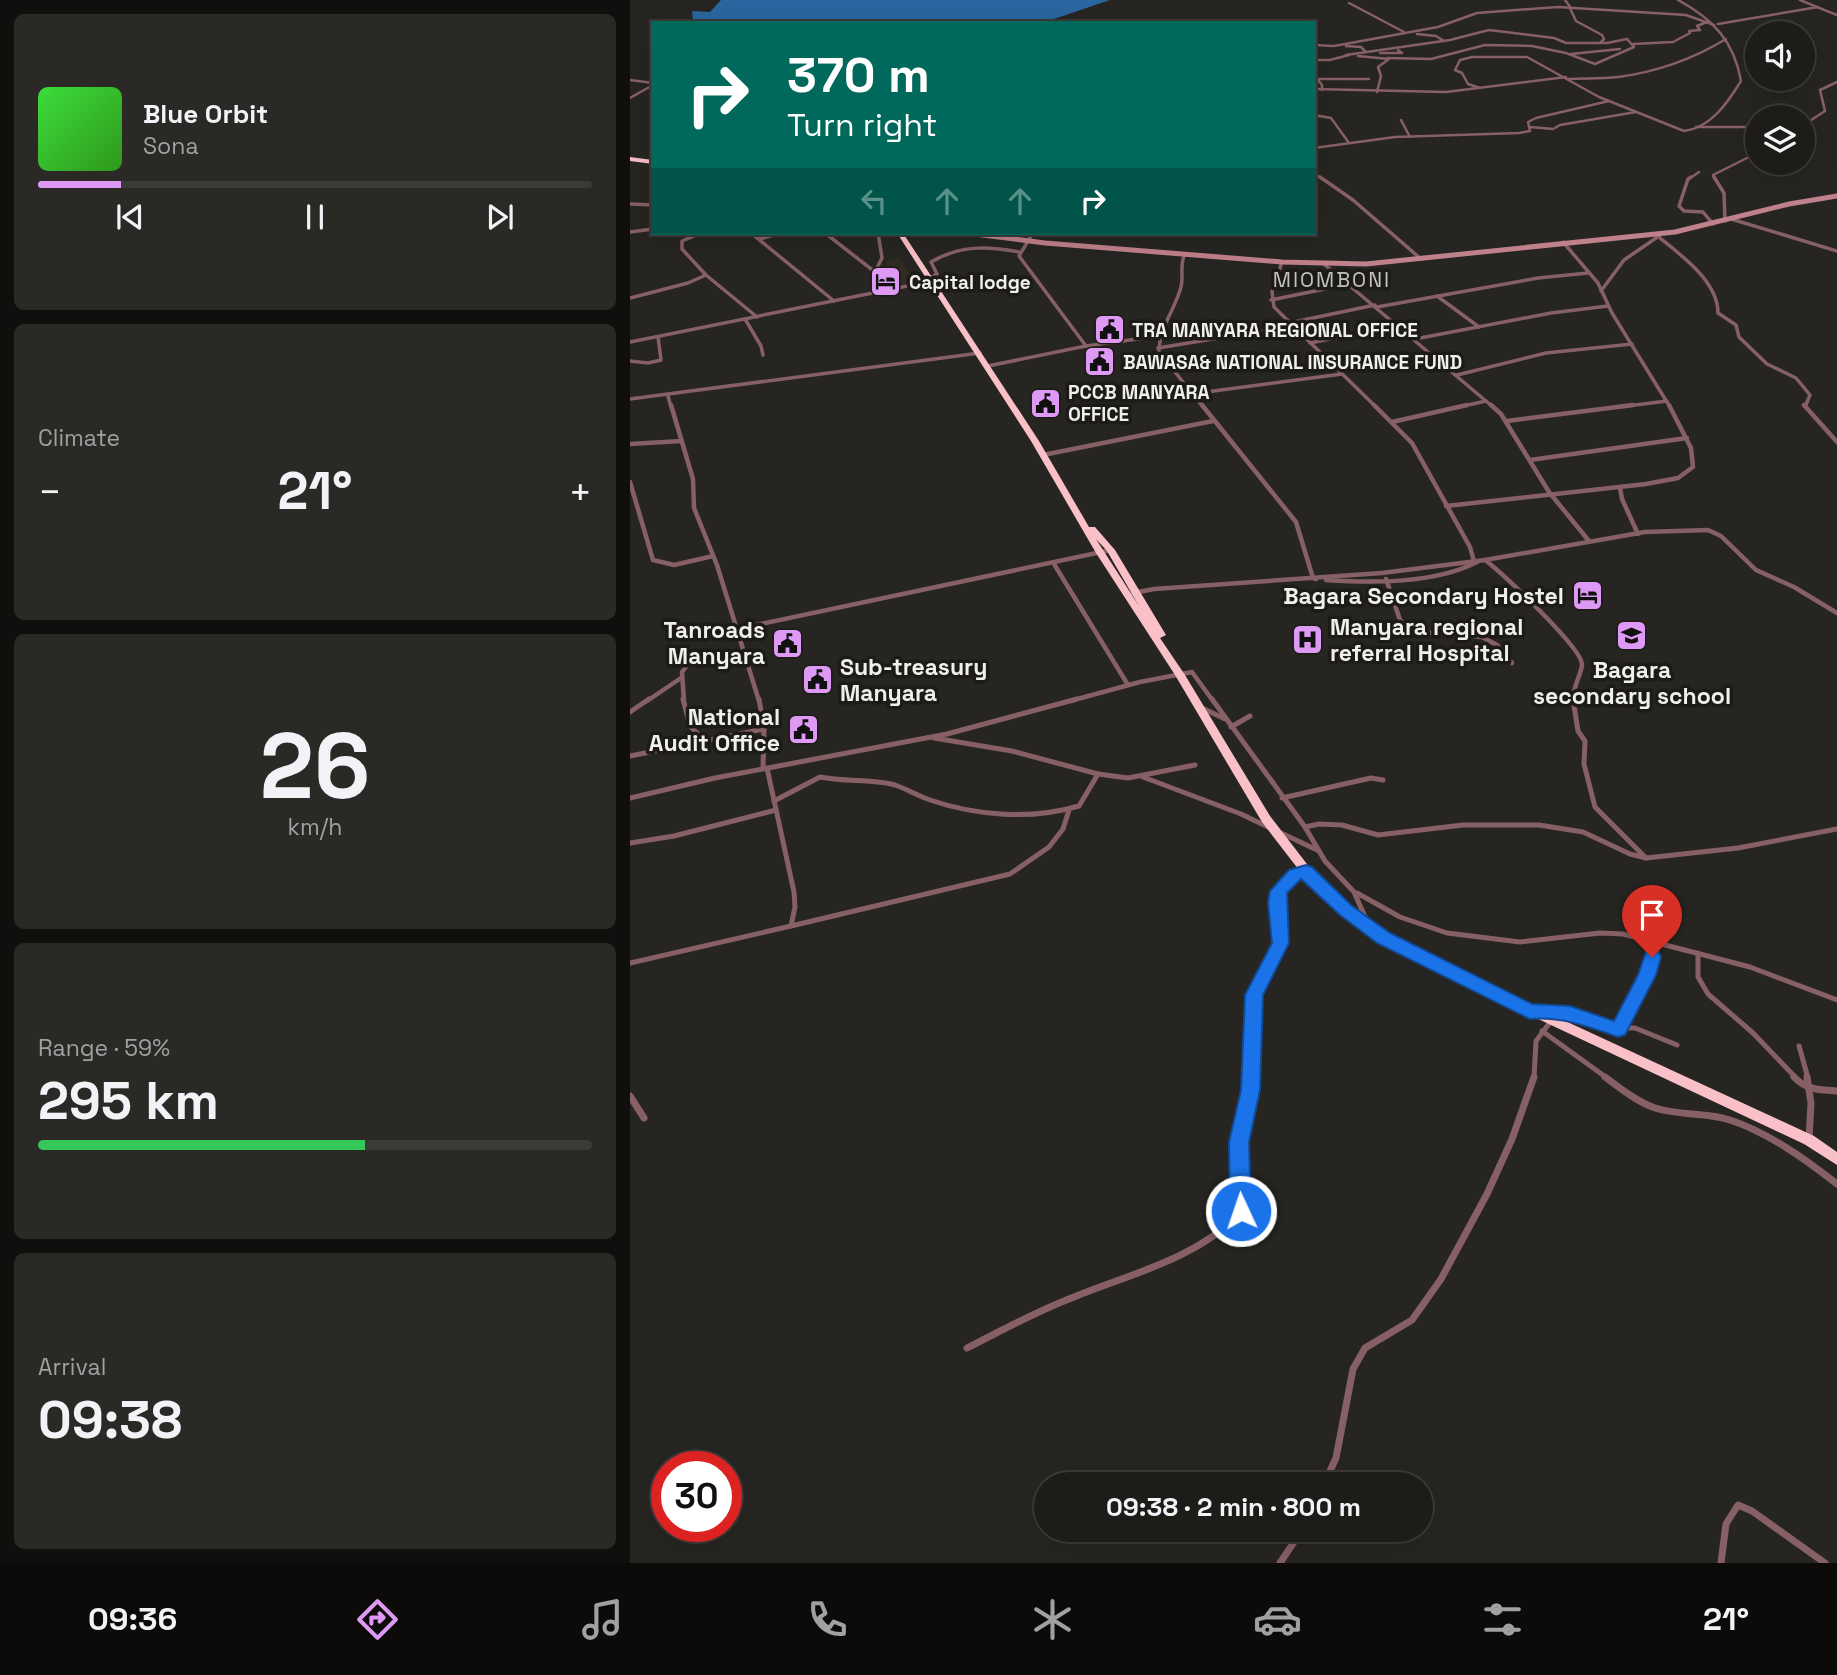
<!DOCTYPE html>
<meta charset="utf-8">
<style>
body{margin:0;font-family:"Space Grotesk",sans-serif;background:#2a2926;color:#f1f3f6;height:100vh;display:flex;flex-direction:column;font-size:26px;white-space:nowrap}
*{box-sizing:border-box;margin:0}
p{font-size:23px;color:#a0a1a2}
.icon{flex:none;width:38px;height:38px;fill:none;stroke:currentColor;stroke-width:2;stroke-linecap:round;stroke-linejoin:round}
.map{position:relative;flex:1;overflow:hidden}
.details{display:flex;flex-direction:column;gap:14px;padding:14px;background:#100f0e;width:630px}
.details>*{flex:none}
.banner{position:absolute;left:21px;top:21px;width:665px;height:214px;border-radius:0px;box-shadow:0 7px 28px #0002,0 0 0 2px #3b3a38;background:#00695c;color:#fff;overflow:hidden}
.buttons{position:absolute;left:1115px;top:21px;display:grid;gap:14px}
.buttons a{display:grid;place-items:center;width:70px;height:70px;border-radius:50%;background:#1d1c19;box-shadow:0 7px 28px #0002,0 0 0 2px #3b3a38;font-size:35px}
.speed{position:absolute;left:21px;top:1451px;display:flex;gap:14px;font-size:35px;font-weight:700;text-align:center}
.speed>*{display:grid;place-content:center;width:91px;height:91px;border-radius:50%;background:#1d1c19;box-shadow:0 7px 28px #0002,0 0 0 2px #3b3a38;line-height:1}
.speed .limit{border:10px solid #d22;background:#fff;color:#111}
.pin{position:absolute;display:grid;place-items:center;width:60px;height:60px;color:#fff;margin:-72px -30px;border-radius:50% 50% 50% 0;rotate:-45deg;box-shadow:0 0 7px #0007}
.pin .icon{rotate:45deg}
.me{position:absolute;width:77px;margin:-38px;rotate:357deg;stroke-linejoin:round;filter:drop-shadow(0 0 5px #0008)}
.turn{display:flex;align-items:center;gap:24px;height:147px;padding:0 21px;font-size:32px}
.turn .icon{width:91px;height:91px;stroke-width:2.5}
.turn b{display:block;font-size:49px;line-height:60px}
.lanes{display:flex;align-items:center;height:66px;padding:0 21px;background:#0003;justify-content:center;gap:35px;direction:ltr}
.lanes .off{opacity:.35}
.big{font-size:52px;font-weight:600;line-height:1.1}
.details .tile{flex:1;display:flex;flex-direction:column;justify-content:center;gap:10px;min-width:0;padding:0 24px;border-radius:10px;background:#2a2926}
.details .dial{align-items:center;gap:0}
.dial b{font-size:91px;line-height:1}
.song{display:flex;align-items:center;gap:21px}
.cover{width:84px;height:84px;border-radius:10px;background:linear-gradient(135deg,hsl(120 70% 55%),hsl(110 70% 35%))}
.played{height:7px;border-radius:4px;background:linear-gradient(90deg,#dd99f3 15%,#3b3a38 15%)}
.keys{display:flex;justify-content:space-around;direction:ltr}
.heat{display:flex;justify-content:space-between;align-items:center;font-size:38px;direction:ltr}
.charge{height:10px;border-radius:5px;background:linear-gradient(90deg,#34c759 59%,#3b3a38 0)}
.trip{position:absolute;left:404px;top:1472px;width:399px;height:70px;border-radius:35px;background:#1d1c19;box-shadow:0 7px 28px #0002,0 0 0 2px #3b3a38;font-weight:600;line-height:70px;text-align:center}
.tabs{display:flex;height:112px;justify-content:space-around;align-items:center;background:#0c0b0a;color:#a0a1a2}
.tabs .icon{width:49px;height:49px}
.tabs .selected{color:#dd99f3}
.tabs b{font-size:32px;color:#f1f3f6}
main{display:flex;flex:1;min-height:0}
.map>svg:first-child{display:block}
.built{fill:#312c22}
.water{fill:#2a66a1}
.lines{fill:none;stroke-linecap:round;stroke-linejoin:round}
.street-far4{stroke:#876066;stroke-width:2.5}
.street-far3{stroke:#876066;stroke-width:3.5}
.street-far2{stroke:#876066;stroke-width:4.5}
.street-far1{stroke:#876066;stroke-width:5}
.street{stroke:#876066;stroke-width:7}
.secondary{stroke:#bf818b;stroke-width:5}
.highway{fill:#fac0c8;fill-rule:evenodd}
.route{fill:#1a73e8;stroke:#114b97;stroke-width:2}
.labels{text-anchor:middle;stroke-width:7;stroke-linejoin:round;paint-order:stroke}
.far-poi-label{font-size:19px;font-weight:bold;fill:#f0efec;stroke:#1d1b17;text-anchor:start}
.far-quarter-label{font-size:21px;letter-spacing:2px;fill:#c3c1bb;stroke:#1d1b17}
.poi-label{font-size:23px;font-weight:bold;fill:#f0efec;stroke:#1d1b17;text-anchor:end}
</style>
<main>
<section class="details">
<div class="tile">
<div class="song"><i class="cover"></i><div><b>Blue Orbit</b><p>Sona</p></div></div>
<div class="played"></div>
<div class="keys"><svg class="icon" aria-label="previous" viewBox="0 0 24 24"><path d="M18 5L8 12l10 7zM5 5v14"/></svg><svg class="icon" aria-label="pause" viewBox="0 0 24 24"><path d="M8 5v14M16 5v14"/></svg><svg class="icon" aria-label="next" viewBox="0 0 24 24"><path d="M6 5l10 7-10 7zM19 5v14"/></svg></div>
</div>
<div class="tile"><p>Climate</p>
<div class="heat"><a>−</a><b class="big">21°</b><a>+</a></div>
</div>
<div class="tile dial"><b>26</b><p>km/h</p></div>
<div class="tile"><p>Range · 59%</p><b class="big">295 km</b><div class="charge"></div></div>
<div class="tile"><p>Arrival</p><b class="big">09:38</b></div>
</section>
<div class="map">
<svg width="1207" height="1563" viewBox="0 0 1207 1563">
<rect width="100%" height="100%" fill="#272521"/>
<polygon class="built" points="269,258 285,281 282,283 269,285 253,279 258,260"/>
<polygon class="water" points="91,0 480,0 421,20 73,23 63,20 62,11 80,12"/>
<g class="lines">
<g class="street-far4">
<polyline points="935,0 941,8"/>
<polyline points="1170,0 1207,15"/>
<polyline points="719,3 774,32"/>
<polyline points="940,8 946,21 972,35 974,39 971,42"/>
<polyline points="594,23 599,22"/>
<polyline points="1088,24 1188,7"/>
<polyline points="787,34 806,36 814,41"/>
<polyline points="1003,44 1043,42 1060,33 1059,31 1070,30 1067,26 1077,22"/>
<polyline points="20,45 23,45"/>
<polyline points="684,45 704,46 808,27 847,13 928,7 1056,15 1084,25"/>
<polyline points="716,46 731,47 736,52"/>
<polyline points="750,53 772,53 768,50"/>
<polyline points="941,54 990,49"/>
<polyline points="716,55 820,40 859,30 924,38 936,43 977,43 997,39 1004,47 965,64 936,53 902,46 855,45 801,59 757,58"/>
<polyline points="728,56 759,59 748,67 751,76 747,92"/>
<polyline points="684,60 700,60 719,55"/>
<polyline points="684,75 692,85 692,90"/>
<polyline points="688,79 739,79"/>
<path d="M 938,79 C 954,78 971,79 988,77 C 1026,72 1063,59 1096,39"/>
<polyline points="0,80 23,83"/>
<path d="M 850,88 L 838,84 L 832,73 L 825,70 L 830,60 L 842,57 L 897,57 L 969,97 L 1054,131 C 1081,128 1098,102 1111,81 C 1104,41 1083,19 1048,0"/>
<polyline points="684,89 816,92 936,77"/>
<polyline points="0,98 23,85"/>
<polyline points="684,115 701,118 719,143"/>
<polyline points="771,120 780,137"/>
<polyline points="1172,126 1195,111 1190,90 1207,82"/>
<polyline points="900,127 923,129 930,125 1006,112"/>
<polyline points="1066,127 1127,127"/>
<polyline points="684,148 765,137 889,133 900,131 898,122 906,118 979,101"/>
<polyline points="684,173 692,179"/>
<polyline points="1059,179 1069,172"/>
<polyline points="1085,179 1083,175 1127,153"/>
</g>
<g class="street-far3">
<polyline points="690,177 723,200 791,259"/>
<polyline points="1061,177 1058,179 1049,206 1054,211 1073,212 1083,224"/>
<polyline points="1084,177 1094,193 1095,221"/>
<polyline points="0,204 23,205"/>
<polyline points="1101,219 1207,251"/>
<polyline points="0,232 23,229"/>
<polyline points="71,233 52,241 52,249 76,275 127,317"/>
<polyline points="121,233 204,301"/>
<polyline points="195,233 245,272 250,282 264,287"/>
<polyline points="403,233 389,256 456,346"/>
<path d="M 1025,234 C 1048,253 1088,280 1088,313 L 1106,325 L 1109,337 L 1137,364 L 1166,378 L 1180,395 L 1175,407"/>
<polyline points="130,239 150,233"/>
<polyline points="933,242 968,283 982,313 1040,407"/>
<path d="M 555,254 C 549,265 554,276 551,287 C 545,310 529,327 529,352 L 573,407"/>
<polyline points="652,262 642,292 644,307 746,407"/>
<polyline points="694,264 863,407"/>
<polyline points="245,272 252,258 248,233"/>
<path d="M 300,278 L 307,274 L 301,262 C 330,245 357,246 389,252"/>
<polyline points="971,291 994,260 1029,236"/>
<polyline points="807,296 849,327"/>
<polyline points="0,298 58,283 76,275"/>
<polyline points="641,300 719,284"/>
<polyline points="747,307 908,278 958,273"/>
<polyline points="115,319 131,346 133,355"/>
<polyline points="659,323 745,305"/>
<polyline points="785,339 921,313 978,306"/>
<polyline points="0,342 302,281"/>
<polyline points="680,343 768,325"/>
<polyline points="528,348 662,326"/>
<polyline points="0,361 18,363 31,360 28,337"/>
<polyline points="358,366 456,346 529,336"/>
<polyline points="827,375 916,353 1002,344"/>
<polyline points="561,394 712,374"/>
<polyline points="38,396 41,407"/>
<polyline points="0,399 350,353"/>
<polyline points="829,407 856,401"/>
<polyline points="989,407 1037,401"/>
</g>
<g class="street-far2">
<polyline points="41,405 63,479 64,508 87,565 129,701"/>
<polyline points="572,405 666,522 683,578 686,579"/>
<polyline points="744,405 782,443 840,547 844,561"/>
<polyline points="861,405 871,414 919,492 959,541"/>
<polyline points="1174,405 1207,442"/>
<polyline points="877,421 1003,405"/>
<polyline points="762,422 837,405"/>
<polyline points="0,444 52,441"/>
<polyline points="413,455 583,421"/>
<polyline points="900,460 1057,438"/>
<polyline points="0,482 23,560 44,565 83,556"/>
<polyline points="990,488 992,499 1008,534"/>
<polyline points="816,506 1016,484 1048,478 1063,467 1061,448 1039,405"/>
<path d="M 855,560 C 872,573 951,647 952,664 C 952,674 943,684 943,701"/>
<polyline points="424,564 498,685"/>
<polyline points="756,579 770,620 781,631 852,637 867,645 882,663"/>
<path d="M 696,580 C 743,583 804,584 847,562"/>
<polyline points="503,593 524,589 752,573 855,560 1015,532 1078,530 1091,536 1126,570 1164,587 1207,613"/>
<polyline points="107,629 481,550"/>
<polyline points="17,701 51,678"/>
<polyline points="54,701 52,672 62,659 92,652"/>
<polyline points="440,701 510,682 562,672 583,701"/>
</g>
<g class="street-far1">
<polyline points="53,699 60,726 75,741"/>
<polyline points="129,699 134,729 133,768"/>
<polyline points="582,699 675,827 695,861 724,892 740,928"/>
<polyline points="943,699 948,731 955,741 954,764 965,807 1016,858"/>
<polyline points="572,708 595,719"/>
<polyline points="0,712 19,699"/>
<polyline points="601,727 620,716"/>
<polyline points="304,738 382,751 468,774 498,778 565,765"/>
<polyline points="0,756 134,729"/>
<polyline points="513,777 611,814 640,828"/>
<polyline points="0,798 85,778 317,734 447,699"/>
<polyline points="652,798 741,778 753,780"/>
<path d="M 144,801 L 190,777 C 214,782 245,779 265,785 C 277,789 288,796 300,800 C 347,816 401,820 449,806 L 468,774"/>
<polyline points="675,827 689,824 712,825 748,835 833,825 909,825 953,832 1000,854 1016,858 1108,848 1207,829"/>
<polyline points="649,832 687,850"/>
<polyline points="0,843 44,836 146,810"/>
<polyline points="727,893 770,917 817,933 890,942 970,933 993,934 1120,967 1207,1000"/>
<polyline points="161,926 380,874 419,847 433,829 439,810"/>
<polyline points="1068,953 1068,977 1078,994 1123,1033 1166,1078"/>
<polyline points="0,963 161,926 165,907 164,892 137,768"/>
<polyline points="906,1011 940,1013 979,1028 1005,1028 1047,1045"/>
<polyline points="988,1030 1022,965 1019,941"/>
<polyline points="912,1031 977,1078"/>
<polyline points="1169,1046 1178,1078"/>
<path d="M 621,1078 C 622,1058 619,1009 625,992 C 631,976 647,960 650,943 C 656,914 632,883 676,871"/>
<polyline points="904,1078 906,1041 921,1021"/>
</g>
<g class="street">
<path d="M 975,1077 C 990,1088 1007,1102 1025,1108 C 1050,1116 1076,1112 1100,1120 C 1139,1133 1175,1159 1207,1184"/>
<path d="M 1164,1077 C 1176,1090 1190,1090 1207,1091"/>
<polyline points="1177,1077 1181,1103 1179,1139"/>
<polyline points="0,1096 14,1118"/>
<path d="M 337,1348 C 372,1330 407,1311 444,1297 C 503,1273 563,1260 610,1214 L 609,1142 L 621,1077"/>
<polyline points="694,1484 706,1458 723,1369 735,1348 782,1320 811,1279 857,1194 882,1139 904,1077"/>
<polyline points="650,1563 672,1530"/>
<polyline points="1091,1563 1096,1524 1108,1505 1122,1511 1195,1563"/>
</g>
<polyline class="secondary" points="337,233 415,243 652,262 736,264 1045,232 1159,204 1207,196"/>
<g class="highway">
<polygon points="0,157 23,160 23,164 0,161"/>
<path d="M 267,233 L 273,233 L 409,441 L 459,527 L 465,527 L 485,550 L 536,635 L 530,638 L 555,675 L 640,816 L 680,868 L 703,891 L 744,927 L 812,964 L 1184,1136 L 1207,1152 L 1207,1165 L 1174,1144 L 804,970 L 736,933 L 695,897 L 672,874 L 632,822 L 545,675 L 466,553 L 401,441 ZM 466,539 L 477,551 L 509,606 Z"/>
</g>
</g>
<path class="route" d="M 676,865 L 682,867 L 722,906 L 760,933 L 902,1004 L 940,1006 L 984,1021 L 1008,975 L 1016,952 L 1029,952 L 1031,957 L 1026,975 L 995,1035 L 988,1037 C 959,1027 932,1016 900,1019 L 747,943 L 710,915 L 671,879 L 657,893 L 659,943 L 633,995 L 630,1090 L 619,1142 L 621,1211 L 618,1218 L 611,1220 L 603,1218 L 600,1211 L 599,1142 L 611,1090 L 615,995 L 642,943 L 638,902 L 640,891 L 659,870 Z"/>
<defs>
<symbol id="hotel-square" viewBox="-11 -11 22 22"><rect x="-9" y="-9" width="18" height="18" rx="4" fill="#dd99f3" stroke="#1d1b17"/><path d="M-6-4.5h1.5V1H6V5H4.5V3h-9V5H-6ZM-4 0a1.8 1.8 0 1 1 3.6 0ZM.5 0V-2.5h3Q6-2.5 6 0Z" fill="#111"/></symbol>
<symbol id="civic-square" viewBox="-11 -11 22 22"><rect x="-9" y="-9" width="18" height="18" rx="4" fill="#dd99f3" stroke="#1d1b17"/><path d="M-.6-6.5H3V-4.5H.6V-3L4-1V1h2V6H-6V1h2V-1L-.6-3ZM-1.2 2.5V6h2.4V2.5Z" fill="#111"/></symbol>
<symbol id="school-square" viewBox="-11 -11 22 22"><rect x="-9" y="-9" width="18" height="18" rx="4" fill="#dd99f3" stroke="#1d1b17"/><path d="M0-5L7-2L0 1L-7-2ZM-4 1L0 2.5L4 1V4Q0 6-4 4Z" fill="#111"/></symbol>
<symbol id="hospital-square" viewBox="-11 -11 22 22"><rect x="-9" y="-9" width="18" height="18" rx="4" fill="#dd99f3" stroke="#1d1b17"/><path d="M-5-5h3v3.5h4V-5h3V5h-3V1.5h-4V5h-3Z" fill="#111"/></symbol>
</defs>
<g fill-rule="evenodd">
<use href="#hotel-square" x="238" y="264" width="35" height="35"/>
<use href="#civic-square" x="462" y="312" width="35" height="35"/>
<use href="#civic-square" x="452" y="344" width="35" height="35"/>
<use href="#civic-square" x="398" y="386" width="35" height="35"/>
<use href="#hotel-square" x="940" y="578" width="35" height="35"/>
<use href="#school-square" x="984" y="618" width="35" height="35"/>
<use href="#hospital-square" x="660" y="622" width="35" height="35"/>
<use href="#civic-square" x="140" y="626" width="35" height="35"/>
<use href="#civic-square" x="170" y="662" width="35" height="35"/>
<use href="#civic-square" x="156" y="712" width="35" height="35"/>
</g>
<g class="labels">
<g class="far-poi-label">
<text x="279" y="289">Capital lodge</text>
<text x="502" y="337">TRA MANYARA REGIONAL OFFICE</text>
<text x="493" y="369">BAWASA&amp; NATIONAL INSURANCE FUND</text>
<text x="438" y="399">PCCB MANYARA<tspan x="438" dy="22">OFFICE</tspan></text>
</g>
<g class="far-quarter-label">
<text x="702" y="287">MIOMBONI</text>
</g>
<g class="poi-label">
<text x="934" y="604">Bagara Secondary Hostel</text>
<text x="700" y="635" text-anchor="start">Manyara regional<tspan x="700" dy="26">referral Hospital</tspan></text>
<text x="135" y="638">Tanroads<tspan x="135" dy="26">Manyara</tspan></text>
<text x="210" y="675" text-anchor="start">Sub-treasury<tspan x="210" dy="26">Manyara</tspan></text>
<text x="1002" y="678" text-anchor="middle">Bagara<tspan x="1002" dy="26">secondary school</tspan></text>
<text x="150" y="725">National<tspan x="150" dy="26">Audit Office</tspan></text>
</g>
</g>
</svg>
<div class="buttons">
<a><svg class="icon" aria-label="sound" viewBox="0 0 24 24"><path d="M4 9h4l5-4v14l-5-4H4zM17 9q2 3 0 6"/></svg></a>
<a><svg class="icon" aria-label="layers" viewBox="0 0 24 24"><path d="M12 4l9 5-9 5-9-5zM3 14l9 5 9-5"/></svg></a>
</div>
<div class="speed"><div class="limit">30</div></div>
<div class="pin" style="left:1022px;top:957px;background:#d93025"><svg class="icon" aria-label="arrive" viewBox="0 0 24 24"><path d="M6 21V4h12l-3 4 3 4H6"/></svg></div>
<svg class="me" style="left:611px;top:1211px" viewBox="-20 -20 40 40"><circle r="17" fill="#1a73e8" stroke="#fff" stroke-width="3"/><path d="M0-11L8 9 0 5-8 9z" fill="#fff"/></svg>
<div class="trip">09:38 · 2 min · 800 m</div>
<div class="banner">
<div class="turn"><svg class="icon" aria-label="right" viewBox="0 0 24 24"><path d="M7 20v-9h11M14 6l5 5-5 5"/></svg><div><b>370 m</b>Turn right</div></div>
<div class="lanes"><svg class="icon off" aria-label="left" viewBox="0 0 24 24"><path d="M17 20v-9H6M10 6l-5 5 5 5"/></svg><svg class="icon off" aria-label="ahead" viewBox="0 0 24 24"><path d="M12 20V5M6 11l6-6 6 6"/></svg><svg class="icon off" aria-label="ahead" viewBox="0 0 24 24"><path d="M12 20V5M6 11l6-6 6 6"/></svg><svg class="icon" aria-label="right" viewBox="0 0 24 24"><path d="M7 20v-9h11M14 6l5 5-5 5"/></svg></div>
</div>
</div>
</main>
<nav class="tabs">
<b>09:36</b>
<svg class="icon selected" aria-label="directions" viewBox="0 0 24 24"><path d="M12 3l9 9-9 9-9-9zM9 14v-3h6M13 9l2 2-2 2"/></svg>
<svg class="icon" aria-label="music" viewBox="0 0 24 24"><path d="M9 18V5l10-2v13"/><circle cx="6" cy="18" r="3"/><circle cx="16" cy="16" r="3"/></svg>
<svg class="icon" aria-label="phone" viewBox="0 0 24 24"><path d="M5 4h4l2 5-3 2q2 4 5 5l2-3 5 2v4C11 20 4 13 5 4z"/></svg>
<svg class="icon" aria-label="climate" viewBox="0 0 24 24"><path d="M12 3v18M4 7l16 10M4 17L20 7"/></svg>
<svg class="icon" aria-label="car" viewBox="0 0 24 24"><path d="M5 17H2v-5l4-1 3-4h7l3 4 3 1v5h-3M9 17h6M6 11h13"/><circle cx="7" cy="17" r="2"/><circle cx="17" cy="17" r="2"/></svg>
<svg class="icon" aria-label="filters" viewBox="0 0 24 24"><path d="M4 7h16M4 17h16"/><circle cx="9" cy="7" r="2"/><circle cx="15" cy="17" r="2"/></svg>
<b>21°</b>
</nav>
